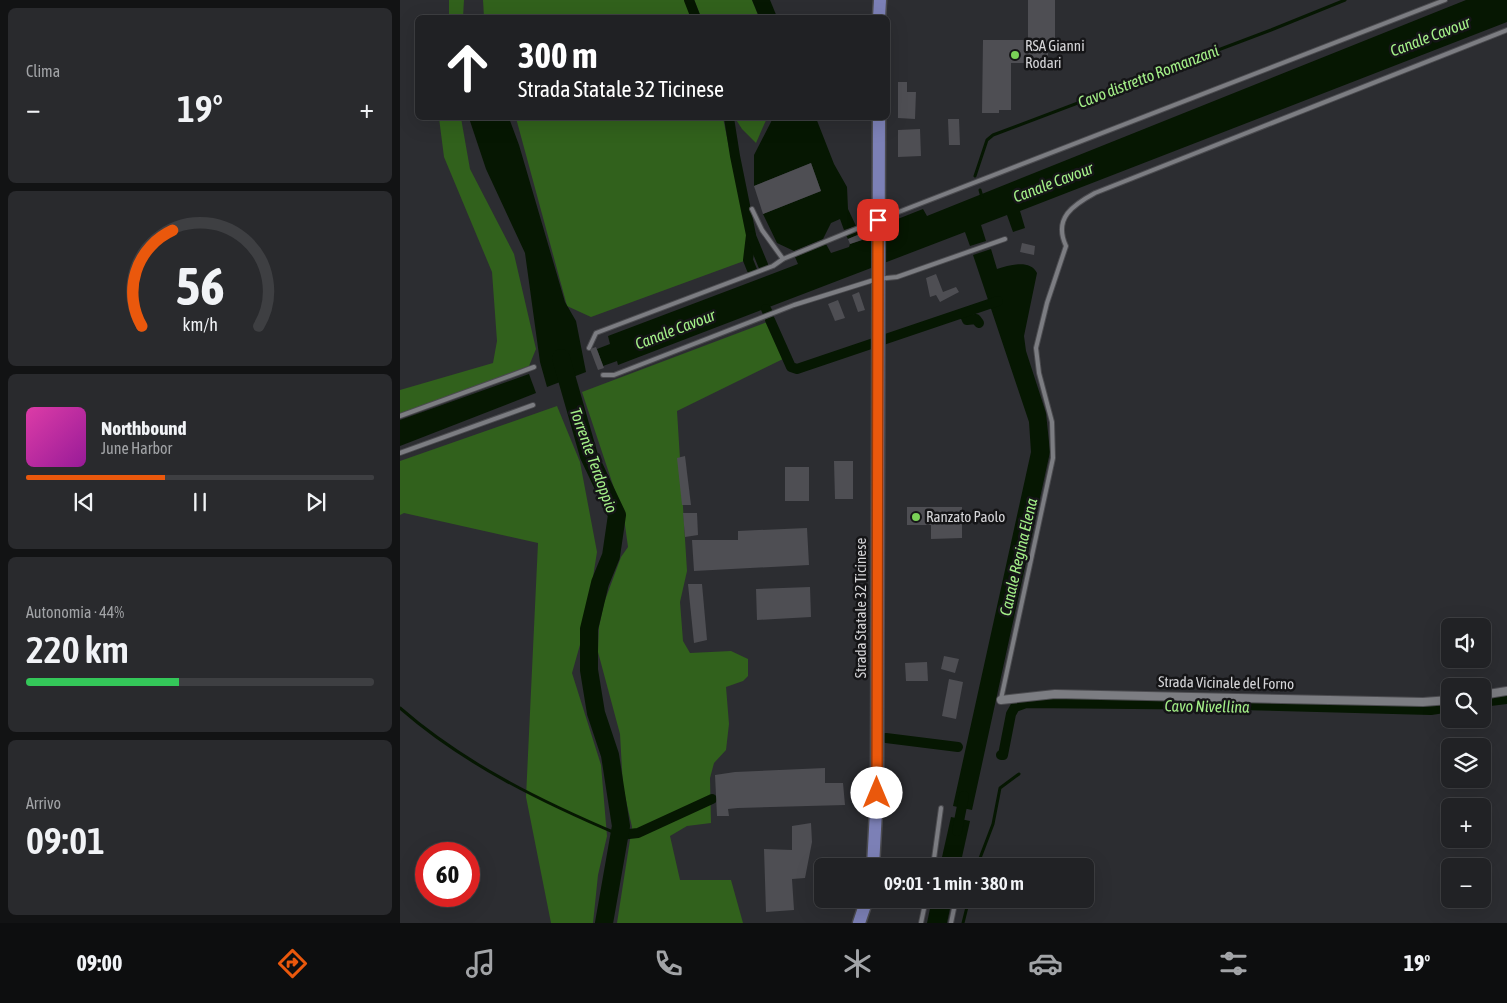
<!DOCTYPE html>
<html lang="it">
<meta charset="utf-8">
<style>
body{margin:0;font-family:"Asap Condensed",sans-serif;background:#292a2d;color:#f1f3f6;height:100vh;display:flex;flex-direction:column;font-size:19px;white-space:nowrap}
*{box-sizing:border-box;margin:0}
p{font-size:16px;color:#a2a4a7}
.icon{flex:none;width:28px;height:28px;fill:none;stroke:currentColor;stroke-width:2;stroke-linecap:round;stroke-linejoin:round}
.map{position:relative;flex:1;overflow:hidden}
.side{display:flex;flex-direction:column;gap:8px;padding:8px;background:#121314;width:400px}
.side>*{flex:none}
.top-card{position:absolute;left:15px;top:15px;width:475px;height:105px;border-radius:8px;box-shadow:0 5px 20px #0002,0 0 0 1px #3e3f42;background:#202124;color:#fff;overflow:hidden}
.tools{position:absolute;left:1041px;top:618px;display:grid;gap:10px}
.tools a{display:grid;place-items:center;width:50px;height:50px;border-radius:8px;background:#212225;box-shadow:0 5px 20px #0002,0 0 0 1px #3e3f42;font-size:25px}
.speed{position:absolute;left:15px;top:842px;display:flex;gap:10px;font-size:25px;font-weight:700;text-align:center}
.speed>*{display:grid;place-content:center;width:65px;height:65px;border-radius:50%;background:#212225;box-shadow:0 5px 20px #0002,0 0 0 1px #3e3f42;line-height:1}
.speed .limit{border:8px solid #d22;background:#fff;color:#111}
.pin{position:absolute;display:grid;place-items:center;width:42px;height:42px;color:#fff;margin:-21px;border-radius:10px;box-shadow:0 2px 8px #0006}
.me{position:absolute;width:55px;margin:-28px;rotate:0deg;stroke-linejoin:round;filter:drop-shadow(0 0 4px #0008)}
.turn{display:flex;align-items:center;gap:18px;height:105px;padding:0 20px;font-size:22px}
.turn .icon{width:65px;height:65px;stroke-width:2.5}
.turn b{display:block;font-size:35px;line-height:42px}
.big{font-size:38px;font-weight:600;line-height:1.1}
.side .widget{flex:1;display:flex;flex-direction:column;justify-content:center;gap:8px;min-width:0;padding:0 18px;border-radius:8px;background:#292a2d}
.side .dial{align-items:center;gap:0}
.dial svg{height:130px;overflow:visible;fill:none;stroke:#3e3f42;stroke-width:7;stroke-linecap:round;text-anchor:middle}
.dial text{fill:#f1f3f6;stroke:none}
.song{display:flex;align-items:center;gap:15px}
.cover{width:60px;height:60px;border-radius:8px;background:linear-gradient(135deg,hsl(320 70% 55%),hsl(300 70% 35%))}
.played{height:5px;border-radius:2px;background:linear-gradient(90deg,#ea580c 40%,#3e3f42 40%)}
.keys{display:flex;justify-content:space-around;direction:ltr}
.heat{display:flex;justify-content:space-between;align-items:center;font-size:28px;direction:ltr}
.charge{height:8px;border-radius:4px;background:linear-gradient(90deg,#34c759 44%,#3e3f42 0)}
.trip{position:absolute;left:414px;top:858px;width:280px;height:50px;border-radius:8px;background:#212225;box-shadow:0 5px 20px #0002,0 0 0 1px #3e3f42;font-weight:600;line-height:50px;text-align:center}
.dock{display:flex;height:80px;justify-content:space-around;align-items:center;background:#0d0e0f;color:#a2a4a7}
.dock .icon{width:35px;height:35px}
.dock .selected{color:#ea580c}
.dock b{font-size:22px;color:#f1f3f6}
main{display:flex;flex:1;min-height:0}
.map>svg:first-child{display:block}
.green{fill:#31611c}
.water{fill:#061702}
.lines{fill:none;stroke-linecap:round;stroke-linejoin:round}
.stream{stroke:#061702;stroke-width:3}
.canal{stroke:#061702;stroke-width:10}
.river{stroke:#061702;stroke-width:18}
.building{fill:#4e4e53}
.service-casing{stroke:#4b4b4f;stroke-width:6}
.minor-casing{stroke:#4b4b4f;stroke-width:10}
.primary-casing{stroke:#4b4b4f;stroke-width:15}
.service{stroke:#7c7d82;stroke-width:4}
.minor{stroke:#7c7d82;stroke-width:8}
.primary{stroke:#7c80b6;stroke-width:12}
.route-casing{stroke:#983908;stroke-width:12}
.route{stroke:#ea580c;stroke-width:9}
.poi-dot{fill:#7ad157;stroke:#151517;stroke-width:2}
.labels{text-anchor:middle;stroke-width:5;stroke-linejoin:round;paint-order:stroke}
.poi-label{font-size:15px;fill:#d6d6d9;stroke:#151517;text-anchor:start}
.street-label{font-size:15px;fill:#d6d6d9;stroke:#151517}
.water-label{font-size:16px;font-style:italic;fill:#a4f088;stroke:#151517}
</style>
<main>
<section class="side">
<div class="widget"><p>Clima</p>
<div class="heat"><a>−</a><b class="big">19°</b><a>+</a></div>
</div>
<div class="widget dial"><svg viewBox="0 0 100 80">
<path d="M14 69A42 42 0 1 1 86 69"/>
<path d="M14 69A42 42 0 0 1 33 10" stroke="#ea580c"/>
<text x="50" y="56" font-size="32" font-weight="700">56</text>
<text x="50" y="72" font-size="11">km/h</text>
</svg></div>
<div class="widget">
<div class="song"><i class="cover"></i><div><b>Northbound</b><p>June Harbor</p></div></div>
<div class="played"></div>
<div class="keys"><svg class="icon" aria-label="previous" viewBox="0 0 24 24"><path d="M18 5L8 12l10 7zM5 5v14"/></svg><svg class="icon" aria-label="pause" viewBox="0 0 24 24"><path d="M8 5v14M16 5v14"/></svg><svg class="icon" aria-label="next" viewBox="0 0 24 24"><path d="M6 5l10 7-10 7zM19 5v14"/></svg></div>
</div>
<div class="widget"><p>Autonomia · 44%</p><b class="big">220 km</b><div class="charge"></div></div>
<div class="widget"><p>Arrivo</p><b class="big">09:01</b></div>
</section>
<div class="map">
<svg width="1107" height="923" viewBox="0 0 1107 923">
<rect width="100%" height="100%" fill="#2c2d31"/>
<g class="green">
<polygon points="49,0 64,0 63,17 49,17"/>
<polygon points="83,0 285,0 292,17 84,17"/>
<polygon points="294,0 352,0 359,17 301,17"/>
<polygon points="39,118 61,118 70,169 114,254 136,349 129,366 0,414 0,390 93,363 97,341 92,272 44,157"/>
<polygon points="116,118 323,118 347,236 344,261 191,317 167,306"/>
<polygon points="335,118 367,118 356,143 342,129"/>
<polygon points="367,322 383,359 277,411 287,571 280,602 283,641 290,653 331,651 348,659 348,676 343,681 326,687 329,724 326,750 314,763 310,778 311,823 287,826 270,836 280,880 331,880 343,923 217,923 232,827 223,787 220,734 198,652 199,627 204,603 221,557 228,547 224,518 182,392"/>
<polygon points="157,406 180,462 197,552 185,627 172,673 201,765 207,836 198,875 193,923 151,923 126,797 138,543 4,513 0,515 0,461"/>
</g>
<g class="water">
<polygon points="352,0 370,0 377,17 359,17"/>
<polygon points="1066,0 1107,0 1107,22 620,211 625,228 613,232 607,215 581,225 586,241 570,246 565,232 218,365 217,361 203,366 197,349 210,344 208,336 398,264 395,257 426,244 431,253 449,247 450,244 462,240 460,234 448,239 446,235 460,230 470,230 470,238 485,233 485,224 523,209 527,216"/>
<polygon points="69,118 109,118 119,145 165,302 176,321 186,372 147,387 140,362 125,253 86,169"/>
<polygon points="373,118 416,118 434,164 447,187 448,209 456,226 444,230 440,219 431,223 423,239 394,251 377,243 363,214 421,191 411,163 354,186 354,155"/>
<path d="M 591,249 L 597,269 C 610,265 630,259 637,273 L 624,336 L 626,351 L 646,413 L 650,452 L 572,810 L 553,806 L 631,452 L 629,422 L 573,255 Z"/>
<polygon points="129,374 136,393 0,446 0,420"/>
<polygon points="551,817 570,821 560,866 540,866"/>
<polygon points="532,899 552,899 547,923 527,923"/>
</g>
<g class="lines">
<g class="stream">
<polyline points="575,176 587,140 593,135 871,30 945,0"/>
<polyline points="580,190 582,197"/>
<path d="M 0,708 C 64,764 142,802 220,835"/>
<polyline points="577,866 593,824 600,788 619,774"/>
<polyline points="563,923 569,899"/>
</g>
<g class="canal">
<polyline points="289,0 296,18"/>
<polyline points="329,118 335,156 351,235 348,260 352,270"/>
<polyline points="351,236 363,265"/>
<polyline points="366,309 368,313"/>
<polyline points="564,313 567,320 576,319 579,323"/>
<polyline points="370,320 391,367 397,369 598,301"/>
<polyline points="1082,702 1107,699"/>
<polyline points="486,738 558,747"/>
<polyline points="601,755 603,755 611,714 615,707 626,703 840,705 1031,710 1050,707"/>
<polyline points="557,831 564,796"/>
<polyline points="220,835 238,833 312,799"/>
</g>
<polyline class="river" points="161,358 189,456 217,515 211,556 200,583 189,629 189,670 196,713 210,755 221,826 204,923"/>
</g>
<g class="building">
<polygon points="628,0 655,0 655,50 648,51 648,60 625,60 625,63 611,63 611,110 599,110 599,113 582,113 583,40 628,40"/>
<polygon points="498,82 507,82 507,92 516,92 515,119 498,118"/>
<polygon points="548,119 559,119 560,145 549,145"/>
<polygon points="520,129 521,156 498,157 498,130"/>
<polygon points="411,163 421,191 363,214 354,186"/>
<polygon points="460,234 462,240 450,244 448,239"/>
<polygon points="622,243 635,246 634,255 620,252"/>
<polygon points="536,274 543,292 556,287 559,292 540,302 536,295 530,297 526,278"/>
<polygon points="459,292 465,310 458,312 452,295"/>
<polygon points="438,300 445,318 435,321 428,304"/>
<polygon points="196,347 204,368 198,370 190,349"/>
<polygon points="285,456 291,505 282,505 277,458"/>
<polygon points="434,461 453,461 453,499 435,499"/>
<rect x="385" y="467" width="24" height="34"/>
<polygon points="507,507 562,507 562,538 531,539 531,525 507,525"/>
<polygon points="283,513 297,513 298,535 285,537"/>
<polygon points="407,528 409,565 294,571 292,540 338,540 338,531"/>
<polygon points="288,584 302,584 307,640 294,643"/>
<polygon points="410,587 411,617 357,620 356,589"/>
<polygon points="544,656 559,659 555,673 541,669"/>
<polygon points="527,662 528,681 506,681 505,663"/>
<polygon points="549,679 563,682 556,719 542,716"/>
<polygon points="425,768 425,783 443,783 445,805 338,808 328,809 329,816 317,816 315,775 335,772"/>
<polygon points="411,823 412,842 405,878 392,879 394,910 366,912 364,849 392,850 392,826"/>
</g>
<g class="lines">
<defs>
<g id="service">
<polyline points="352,209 362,230 383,259"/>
<polyline points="189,348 196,333 373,266 383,259 478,220 1045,0"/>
<polyline points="203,375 214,375 394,305 477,279 497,277 605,239"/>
<polyline points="0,416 134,367"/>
<polyline points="0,453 133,405"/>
<path d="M 601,699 L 653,458 L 652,422 L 639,373 L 636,348 L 647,303 L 666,246 C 653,218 673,205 695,193 L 1107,30"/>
<polyline points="533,866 541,808"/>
<polyline points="521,923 526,899"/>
<polyline points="551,923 556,899"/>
</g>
<g id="minor">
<polyline points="1082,695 1107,691"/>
<polyline points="601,700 655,694 1023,702 1050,700"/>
</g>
<g id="primary">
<polyline points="479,18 480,0"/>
<polyline points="473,866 477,793 479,118"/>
<polyline points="459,923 467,899"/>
</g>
</defs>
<use href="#service" class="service-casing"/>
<use href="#minor" class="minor-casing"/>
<use href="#primary" class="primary-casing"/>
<use href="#service" class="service"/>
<use href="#minor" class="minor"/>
<use href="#primary" class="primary"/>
</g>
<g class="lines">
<defs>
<polyline id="route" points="477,793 478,220"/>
</defs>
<use href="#route" class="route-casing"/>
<use href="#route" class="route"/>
</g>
<g class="poi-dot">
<circle cx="615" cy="55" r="5"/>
<circle cx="516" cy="517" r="5"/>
</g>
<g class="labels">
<g class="poi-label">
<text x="625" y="51">RSA Gianni<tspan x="625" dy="17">Rodari</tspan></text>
<text x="526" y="522">Ranzato Paolo</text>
</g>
<g class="street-label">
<text transform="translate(461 608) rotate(-90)" y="5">Strada Statale 32 Ticinese</text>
<text transform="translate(826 683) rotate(1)" y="5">Strada Vicinale del Forno</text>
</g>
<g class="water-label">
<text transform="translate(1030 36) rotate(-21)" y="6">Canale Cavour</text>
<text transform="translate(748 76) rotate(-21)" y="6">Cavo distretto Romanzani</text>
<text transform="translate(653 182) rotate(-21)" y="6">Canale Cavour</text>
<text transform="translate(275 329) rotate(-21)" y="6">Canale Cavour</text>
<text transform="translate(194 460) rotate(70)" y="6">Torrente Terdoppio</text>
<text transform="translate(618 557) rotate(-77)" y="6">Canale Regina Elena</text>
<text transform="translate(807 706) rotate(1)" y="6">Cavo Nivellina</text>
</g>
</g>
</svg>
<div class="tools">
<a><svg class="icon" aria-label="sound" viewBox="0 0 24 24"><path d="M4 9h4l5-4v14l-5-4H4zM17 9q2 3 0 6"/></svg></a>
<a><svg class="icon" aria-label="search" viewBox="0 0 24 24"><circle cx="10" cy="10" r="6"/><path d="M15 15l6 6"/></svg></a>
<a><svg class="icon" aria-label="layers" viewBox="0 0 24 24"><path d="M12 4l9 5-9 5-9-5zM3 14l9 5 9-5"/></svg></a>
<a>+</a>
<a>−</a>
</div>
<div class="speed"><div class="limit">60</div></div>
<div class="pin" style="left:478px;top:220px;background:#d93025"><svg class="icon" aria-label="arrive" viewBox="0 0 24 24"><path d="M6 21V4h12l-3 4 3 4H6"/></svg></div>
<svg class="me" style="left:477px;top:793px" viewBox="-20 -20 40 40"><circle r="19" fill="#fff"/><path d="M0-13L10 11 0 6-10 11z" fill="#ea580c"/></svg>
<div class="trip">09:01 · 1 min · 380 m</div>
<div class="top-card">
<div class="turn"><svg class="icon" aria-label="ahead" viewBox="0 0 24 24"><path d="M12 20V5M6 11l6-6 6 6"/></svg><div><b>300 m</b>Strada Statale 32 Ticinese</div></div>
</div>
</div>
</main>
<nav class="dock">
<b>09:00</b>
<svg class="icon selected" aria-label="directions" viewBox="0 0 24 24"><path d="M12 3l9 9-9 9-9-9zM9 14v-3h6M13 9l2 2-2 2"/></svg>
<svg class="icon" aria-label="music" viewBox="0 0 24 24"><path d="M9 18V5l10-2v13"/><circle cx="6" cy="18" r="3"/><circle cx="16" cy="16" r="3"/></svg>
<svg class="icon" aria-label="phone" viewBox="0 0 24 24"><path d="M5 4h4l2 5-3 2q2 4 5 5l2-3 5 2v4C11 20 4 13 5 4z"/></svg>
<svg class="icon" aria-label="climate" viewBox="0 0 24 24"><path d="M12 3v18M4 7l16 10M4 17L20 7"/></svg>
<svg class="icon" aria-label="car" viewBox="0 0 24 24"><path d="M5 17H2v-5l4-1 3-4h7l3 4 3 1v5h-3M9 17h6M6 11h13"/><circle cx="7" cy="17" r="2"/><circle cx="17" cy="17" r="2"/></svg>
<svg class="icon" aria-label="filters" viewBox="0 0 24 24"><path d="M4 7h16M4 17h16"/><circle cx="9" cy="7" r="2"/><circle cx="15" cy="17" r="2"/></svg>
<b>19°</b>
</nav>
